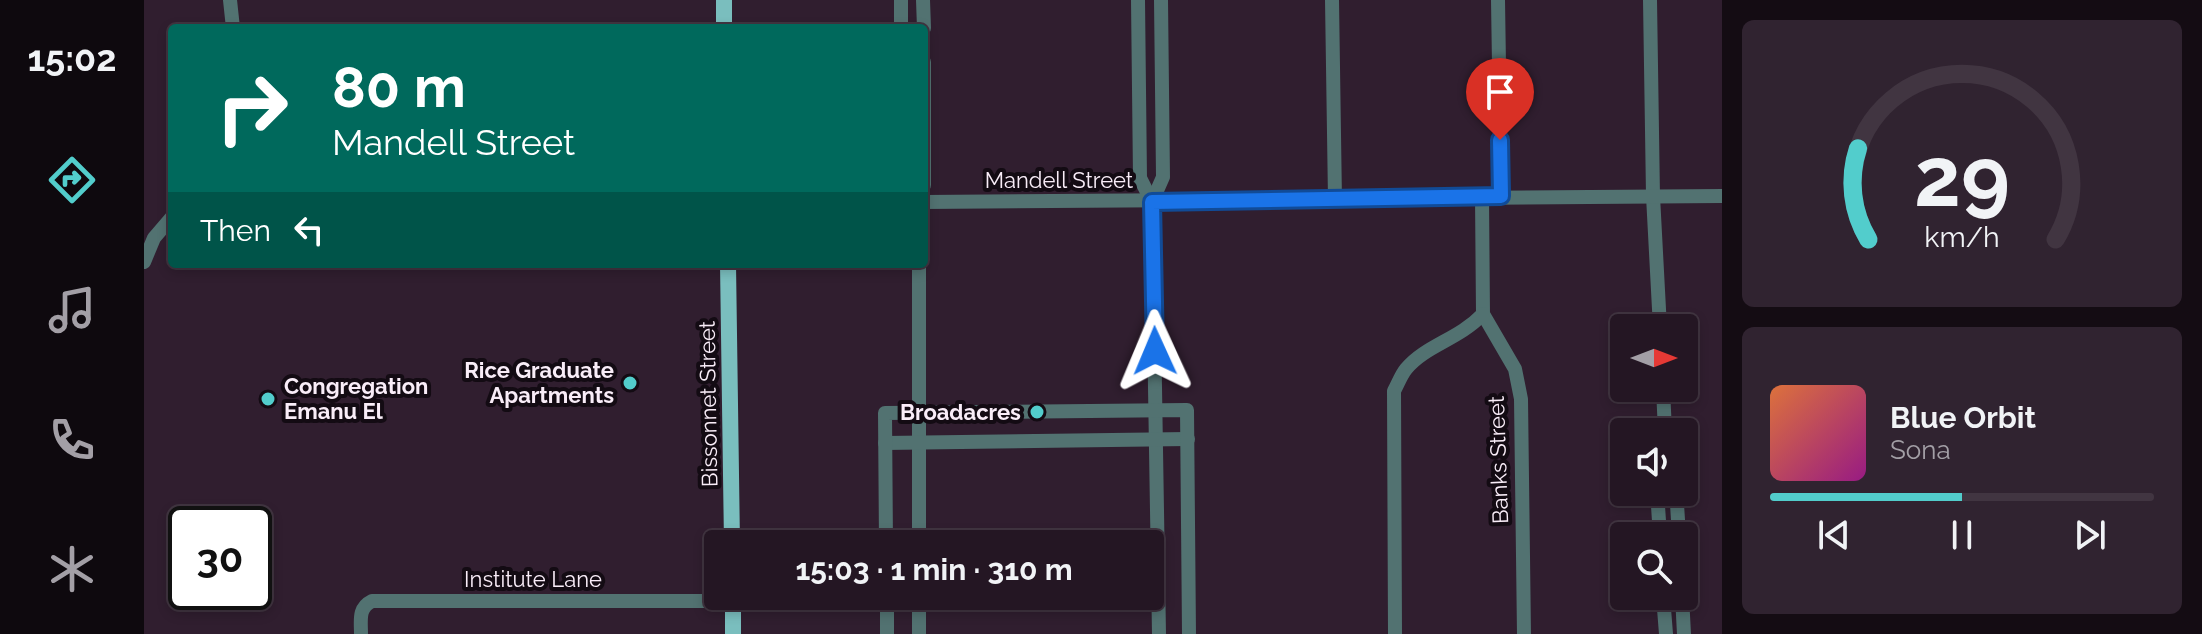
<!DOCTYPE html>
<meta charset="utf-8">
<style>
body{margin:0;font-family:Raleway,sans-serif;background:#302330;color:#f1f3f6;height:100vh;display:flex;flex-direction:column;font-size:30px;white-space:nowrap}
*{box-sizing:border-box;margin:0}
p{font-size:26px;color:#a39fa6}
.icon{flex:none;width:44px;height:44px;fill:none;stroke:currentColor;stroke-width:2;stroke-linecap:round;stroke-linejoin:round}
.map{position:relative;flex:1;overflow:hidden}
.panel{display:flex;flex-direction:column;gap:20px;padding:20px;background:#140c13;width:480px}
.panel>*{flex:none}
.banner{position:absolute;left:24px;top:24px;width:760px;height:244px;border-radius:8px;box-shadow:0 4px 12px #0003,0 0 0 2px #413541;background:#00695c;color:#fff;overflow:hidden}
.needle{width:52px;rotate:90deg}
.tools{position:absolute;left:1466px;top:314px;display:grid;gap:16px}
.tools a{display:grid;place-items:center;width:88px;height:88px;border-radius:8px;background:#241623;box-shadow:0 4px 12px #0003,0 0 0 2px #413541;font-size:40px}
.speed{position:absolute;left:24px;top:506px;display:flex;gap:16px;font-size:40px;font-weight:700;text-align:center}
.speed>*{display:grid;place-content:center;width:104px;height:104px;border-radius:50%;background:#241623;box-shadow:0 4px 12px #0003,0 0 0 2px #413541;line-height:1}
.speed .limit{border:4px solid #111;border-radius:12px;background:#fff;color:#111}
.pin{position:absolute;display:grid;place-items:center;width:68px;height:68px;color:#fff;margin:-82px -34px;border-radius:50% 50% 50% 0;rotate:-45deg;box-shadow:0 0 8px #0007}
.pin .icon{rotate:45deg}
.me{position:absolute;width:88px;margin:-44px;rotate:359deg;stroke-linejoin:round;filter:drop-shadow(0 0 6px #0008)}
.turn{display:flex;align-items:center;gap:28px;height:168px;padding:0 32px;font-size:36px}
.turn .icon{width:104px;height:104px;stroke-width:2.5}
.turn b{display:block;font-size:56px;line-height:68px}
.then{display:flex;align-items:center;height:76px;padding:0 32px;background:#0003;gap:16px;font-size:30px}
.panel .card{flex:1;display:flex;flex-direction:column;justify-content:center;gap:12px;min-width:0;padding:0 28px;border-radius:12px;background:#302330}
.panel .dial{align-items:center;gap:0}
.dial svg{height:208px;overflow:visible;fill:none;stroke:#413541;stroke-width:7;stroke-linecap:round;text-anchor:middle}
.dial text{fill:#f1f3f6;stroke:none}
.song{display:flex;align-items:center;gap:24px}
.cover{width:96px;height:96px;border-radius:12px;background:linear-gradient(135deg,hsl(20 70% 55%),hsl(310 70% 35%))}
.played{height:8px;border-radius:4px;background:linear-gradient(90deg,#52cdcc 50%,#413541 50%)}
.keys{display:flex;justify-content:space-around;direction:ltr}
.trip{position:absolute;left:560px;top:530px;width:460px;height:80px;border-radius:8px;background:#241623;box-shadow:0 4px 12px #0003,0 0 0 2px #413541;font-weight:700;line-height:80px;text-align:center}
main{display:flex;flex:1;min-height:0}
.tabs{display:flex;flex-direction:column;width:144px;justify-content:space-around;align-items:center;background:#0e090e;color:#a39fa6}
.tabs .icon{width:56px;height:56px}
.tabs .selected{color:#52cdcc}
.tabs b{font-size:36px;color:#f1f3f6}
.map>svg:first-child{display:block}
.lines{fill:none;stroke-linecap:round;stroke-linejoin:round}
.minor{stroke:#527271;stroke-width:14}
.major{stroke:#7abebe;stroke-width:16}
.route-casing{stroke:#114b97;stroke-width:20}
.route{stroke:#1a73e8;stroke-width:14}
.poi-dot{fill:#52cdcc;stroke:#130b13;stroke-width:3}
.labels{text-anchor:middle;stroke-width:8;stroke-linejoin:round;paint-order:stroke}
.street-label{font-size:22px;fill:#f9edf8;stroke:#130b13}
.poi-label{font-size:22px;font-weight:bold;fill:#f9edf8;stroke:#130b13;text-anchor:end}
</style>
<main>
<nav class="tabs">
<b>15:02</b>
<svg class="icon selected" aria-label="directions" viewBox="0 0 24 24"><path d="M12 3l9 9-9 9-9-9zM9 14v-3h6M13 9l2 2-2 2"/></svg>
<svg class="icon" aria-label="music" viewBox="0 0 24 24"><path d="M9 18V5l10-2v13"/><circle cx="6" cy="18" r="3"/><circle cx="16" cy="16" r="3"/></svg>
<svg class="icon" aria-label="phone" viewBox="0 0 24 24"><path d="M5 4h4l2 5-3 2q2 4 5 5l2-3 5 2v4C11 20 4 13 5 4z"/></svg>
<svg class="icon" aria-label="climate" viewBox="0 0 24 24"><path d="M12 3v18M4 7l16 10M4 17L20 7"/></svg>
</nav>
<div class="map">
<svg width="1578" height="634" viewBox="0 0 1578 634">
<rect width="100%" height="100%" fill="#301e2f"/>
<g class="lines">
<g class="minor">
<polyline points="86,0 89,28"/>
<polyline points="757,0 757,28"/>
<polyline points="779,0 780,28"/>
<polyline points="994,0 996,178 1008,202 1015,634"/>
<polyline points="1188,0 1191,200"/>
<polyline points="1354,0 1357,196"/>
<polyline points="1506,0 1509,196 1516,328"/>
<polyline points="780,62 780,185"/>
<polyline points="1338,197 1339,314 1371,369 1377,399 1380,634"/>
<path d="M 780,202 C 1046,202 1312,196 1578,196"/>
<polyline points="1008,202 1019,177 1017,0"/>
<polyline points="0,262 10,238 28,217"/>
<polyline points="775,264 775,544"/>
<polyline points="1519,388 1521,432"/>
<polyline points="741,443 1044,439"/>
<polyline points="1528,492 1533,504 1535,536"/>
<polyline points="1516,536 1514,506 1519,492"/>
<polyline points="742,544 741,413 1043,410 1045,634"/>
<polyline points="743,596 743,634"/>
<polyline points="775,596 775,634"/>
<polyline points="1519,596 1522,634"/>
<polyline points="1538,596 1540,634"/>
<path d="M 217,634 C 217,620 214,608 228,601 L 589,601"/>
<path d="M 1251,634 L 1250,391 C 1254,384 1257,375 1262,369 C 1282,345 1314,340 1339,314"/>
</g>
<g class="major">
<polyline points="580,0 580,28"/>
<polyline points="584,264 588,544"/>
<polyline points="589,596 589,634"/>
</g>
</g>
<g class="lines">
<defs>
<polyline id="route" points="1011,351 1008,202 1357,196 1356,140"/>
</defs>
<use href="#route" class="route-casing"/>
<use href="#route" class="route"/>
</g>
<g class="poi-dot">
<circle cx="486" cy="383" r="8"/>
<circle cx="124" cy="399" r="8"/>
<circle cx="893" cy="412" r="8"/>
</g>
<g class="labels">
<g class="street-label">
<text x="915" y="188">Mandell Street</text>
<text transform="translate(564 404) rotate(-91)" y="8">Bissonnet Street</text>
<text transform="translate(1354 460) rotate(-92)" y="8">Banks Street</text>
<text x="389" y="587">Institute Lane</text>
</g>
<g class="poi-label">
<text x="470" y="378">Rice Graduate<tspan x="470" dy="25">Apartments</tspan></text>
<text x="140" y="394" text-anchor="start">Congregation<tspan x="140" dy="25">Emanu El</tspan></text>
<text x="877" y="420">Broadacres</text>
</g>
</g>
</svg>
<div class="tools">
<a><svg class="needle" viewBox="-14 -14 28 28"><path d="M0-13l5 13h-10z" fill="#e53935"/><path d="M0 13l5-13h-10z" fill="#a39fa6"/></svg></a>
<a><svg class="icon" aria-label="sound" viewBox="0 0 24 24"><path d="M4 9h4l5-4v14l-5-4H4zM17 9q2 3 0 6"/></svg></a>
<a><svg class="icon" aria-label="search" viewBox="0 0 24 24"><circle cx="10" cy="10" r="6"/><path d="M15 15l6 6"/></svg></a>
</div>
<div class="speed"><div class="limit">30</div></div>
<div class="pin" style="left:1356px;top:140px;background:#d93025"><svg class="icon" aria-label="arrive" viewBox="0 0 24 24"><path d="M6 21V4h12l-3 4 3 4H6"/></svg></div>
<svg class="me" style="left:1011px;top:351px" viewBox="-20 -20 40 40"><path d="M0-17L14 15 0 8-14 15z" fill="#1a73e8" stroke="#fff" stroke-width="4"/></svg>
<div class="trip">15:03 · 1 min · 310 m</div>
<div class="banner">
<div class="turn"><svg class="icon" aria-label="right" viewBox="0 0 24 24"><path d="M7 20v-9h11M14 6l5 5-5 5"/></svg><div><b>80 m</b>Mandell Street</div></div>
<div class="then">Then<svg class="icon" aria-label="left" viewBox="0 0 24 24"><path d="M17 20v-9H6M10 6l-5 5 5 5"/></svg></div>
</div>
</div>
<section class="panel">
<div class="card dial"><svg viewBox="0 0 100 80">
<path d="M14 69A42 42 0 1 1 86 69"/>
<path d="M14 69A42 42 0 0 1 10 34" stroke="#52cdcc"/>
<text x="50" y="56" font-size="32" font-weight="700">29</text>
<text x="50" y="72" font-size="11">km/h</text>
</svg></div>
<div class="card">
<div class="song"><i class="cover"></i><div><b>Blue Orbit</b><p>Sona</p></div></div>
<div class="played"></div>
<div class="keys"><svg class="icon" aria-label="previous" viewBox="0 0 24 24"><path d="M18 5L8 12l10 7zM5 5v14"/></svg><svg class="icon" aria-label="pause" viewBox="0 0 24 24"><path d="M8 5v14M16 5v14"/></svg><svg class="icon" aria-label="next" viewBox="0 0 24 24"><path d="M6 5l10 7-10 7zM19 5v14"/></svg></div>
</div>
</section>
</main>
